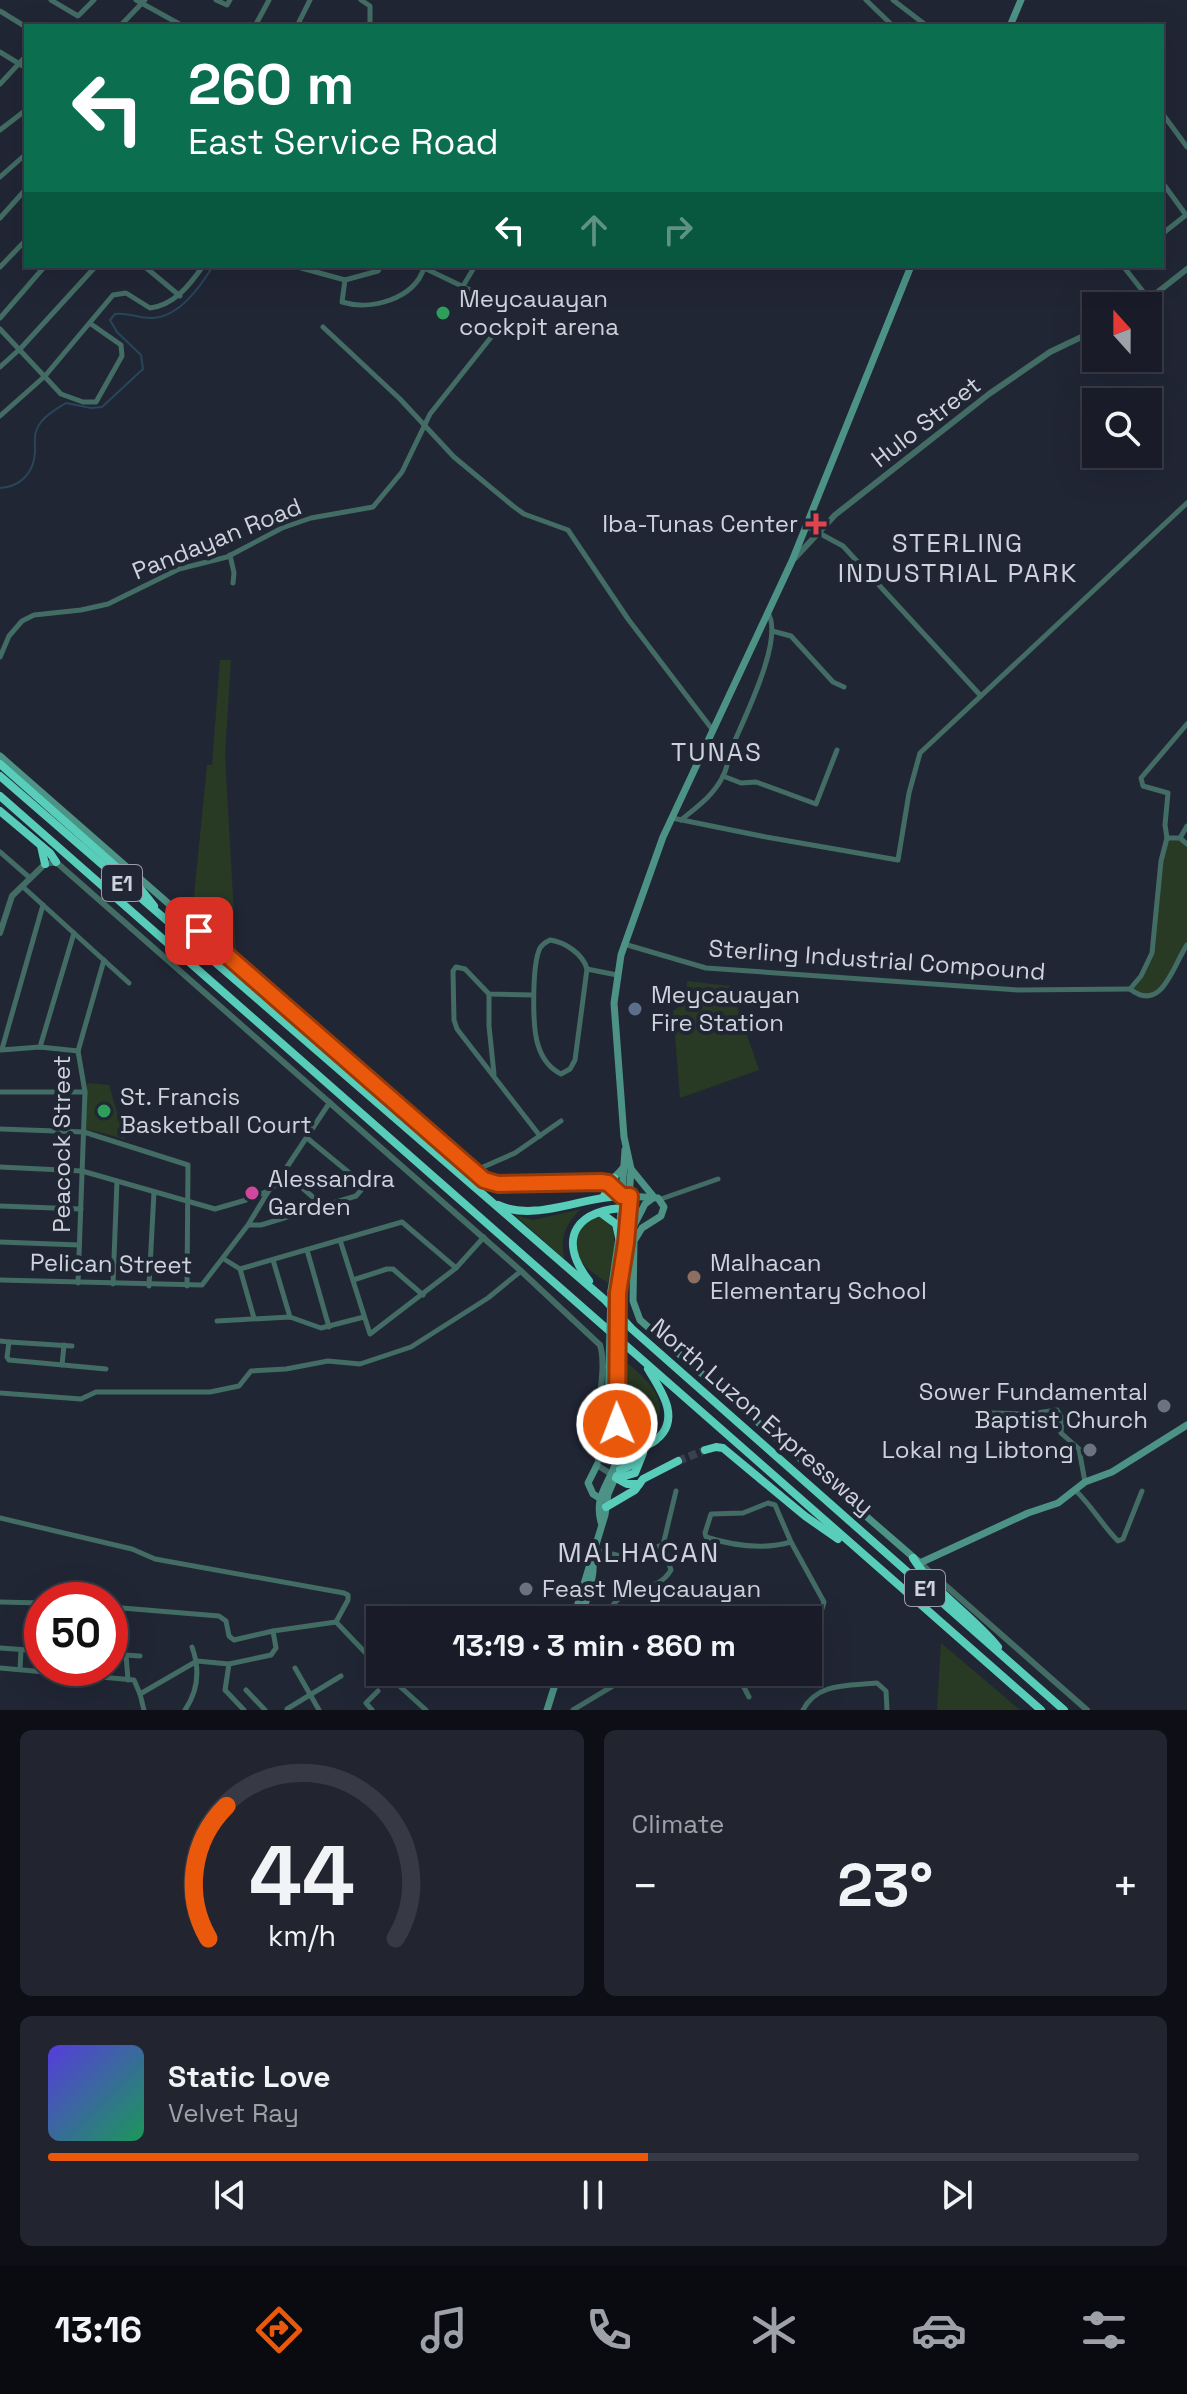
<!DOCTYPE html>
<meta charset="utf-8">
<style>
body{margin:0;font-family:"Space Grotesk",sans-serif;background:#222530;color:#f1f3f6;height:100vh;display:flex;flex-direction:column;font-size:30px;white-space:nowrap}
*{box-sizing:border-box;margin:0}
p{font-size:26px;color:#9fa1a8}
.icon{flex:none;width:44px;height:44px;fill:none;stroke:currentColor;stroke-width:2;stroke-linecap:round;stroke-linejoin:round}
.map{position:relative;height:1710px;overflow:hidden}
.side{display:flex;flex-direction:column;gap:20px;padding:20px;background:#0e0f16;flex:1}
.side>*{flex:none}
.hud{position:absolute;left:24px;top:24px;width:1140px;height:244px;border-radius:0px;box-shadow:0 8px 32px #0002,0 0 0 2px #373a45;background:#0b6e4f;color:#fff;overflow:hidden}
.needle{width:52px;rotate:339deg}
.controls{position:absolute;left:1082px;top:292px;display:grid;gap:16px}
.controls a{display:grid;place-items:center;width:80px;height:80px;border-radius:0px;background:#191c28;box-shadow:0 8px 32px #0002,0 0 0 2px #373a45;font-size:40px}
.speed{position:absolute;left:24px;top:1582px;display:flex;gap:16px;font-size:40px;font-weight:700;text-align:center}
.speed>*{display:grid;place-content:center;width:104px;height:104px;border-radius:50%;background:#191c28;box-shadow:0 8px 32px #0002,0 0 0 2px #373a45;line-height:1}
.speed .limit{border:12px solid #d22;background:#fff;color:#111}
.pin{position:absolute;display:grid;place-items:center;width:68px;height:68px;color:#fff;margin:-34px;border-radius:16px;box-shadow:0 4px 12px #0006}
.me{position:absolute;width:88px;margin:-44px;rotate:359deg;stroke-linejoin:round;filter:drop-shadow(0 0 6px #0008)}
.turn{display:flex;align-items:center;gap:28px;height:168px;padding:0 32px;font-size:36px}
.turn .icon{width:104px;height:104px;stroke-width:2.5}
.turn b{display:block;font-size:56px;line-height:68px}
.lanes{display:flex;align-items:center;height:76px;padding:0 32px;background:#0003;justify-content:center;gap:40px;direction:ltr}
.lanes .off{opacity:.35}
.big{font-size:60px;font-weight:700;line-height:1.1}
.side .tile{flex:1;display:flex;flex-direction:column;justify-content:center;gap:12px;min-width:0;padding:0 28px;border-radius:12px;background:#222530}
.side .dial{align-items:center;gap:0}
.dial svg{height:208px;overflow:visible;fill:none;stroke:#373a45;stroke-width:7;stroke-linecap:round;text-anchor:middle}
.dial text{fill:#f1f3f6;stroke:none}
.song{display:flex;align-items:center;gap:24px}
.cover{width:96px;height:96px;border-radius:12px;background:linear-gradient(135deg,hsl(250 70% 55%),hsl(150 70% 35%))}
.played{height:8px;border-radius:4px;background:linear-gradient(90deg,#ea580c 55%,#373a45 55%)}
.keys{display:flex;justify-content:space-around;direction:ltr}
.heat{display:flex;justify-content:space-between;align-items:center;font-size:44px;direction:ltr}
.side .tiles{flex:1;display:grid;gap:20px;grid-template-columns:1fr 1fr}
.tile:last-child{grid-column:span 2}
.trip{position:absolute;left:366px;top:1606px;width:456px;height:80px;border-radius:0px;background:#191c28;box-shadow:0 8px 32px #0002,0 0 0 2px #373a45;font-weight:700;line-height:80px;text-align:center}
.dock{display:flex;height:128px;justify-content:space-around;align-items:center;background:#0a0b10;color:#9fa1a8}
.dock .icon{width:56px;height:56px}
.dock .current{color:#ea580c}
.dock b{font-size:36px;color:#f1f3f6}
.map>svg:first-child{display:block}
.green{fill:#283924}
.lines{fill:none;stroke-linecap:round;stroke-linejoin:round}
.stream{stroke:#28465a;stroke-width:2}
.motorway-tunnel{stroke:#3b404e;stroke-width:8;stroke-dasharray:8 4;stroke-linecap:butt}
.minor{stroke:#426c64;stroke-width:5}
.tertiary{stroke:#426c64;stroke-width:6}
.secondary{stroke:#4c9386;stroke-width:7}
.motorway{stroke:#58cdba;stroke-width:8}
.secondary-bridge{stroke:#4c9386;stroke-width:7}
.route-casing{stroke:#983908;stroke-width:20}
.route{stroke:#ea580c;stroke-width:14}
.leisure-dot{fill:#2e9e5b;stroke:#212635;stroke-width:3}
.health-dot{fill:#e0444e;stroke:#212635;stroke-width:3}
.service-dot{fill:#5c6f8a;stroke:#212635;stroke-width:3}
.hotel-dot{fill:#d1479c;stroke:#212635;stroke-width:3}
.education-dot{fill:#8d6e63;stroke:#212635;stroke-width:3}
.worship-dot{fill:#6b7280;stroke:#212635;stroke-width:3}
.labels{text-anchor:middle;stroke-width:8;stroke-linejoin:round;paint-order:stroke}
.shield{fill:#212635;stroke:#9a9eaa;stroke-width:2}
.shield-label{font-size:22px;font-weight:bold;fill:#ced2dc}
.poi-label{font-size:24px;fill:#ced2dc;stroke:#212635;text-anchor:start}
.street-label{font-size:24px;fill:#ced2dc;stroke:#212635}
.neighbourhood-label{font-size:26px;letter-spacing:2px;fill:#ced2dc;stroke:#212635}
.quarter-label{font-size:28px;letter-spacing:2px;fill:#ced2dc;stroke:#212635}
</style>
<div class="map">
<svg width="1187" height="1710" viewBox="0 0 1187 1710">
<rect width="100%" height="100%" fill="#212635"/>
<g class="green">
<polygon points="220,660 231,660 225,755 236,949 243,964 192,916 207,765 212,765"/>
<polygon points="1167,838 1180,838 1187,844 1187,945 1167,983 1153,996 1130,989 1149,963 1161,861"/>
<polygon points="687,981 730,986 759,1070 680,1098 673,1011 686,1002"/>
<polygon points="87,1083 109,1085 125,1139 86,1129"/>
<path d="M 581,1209 C 565,1224 559,1239 565,1260 L 515,1215 L 533,1220 Z"/>
<path d="M 597,1216 C 626,1223 611,1262 608,1283 C 582,1266 572,1260 578,1228 Z"/>
<path d="M 624,1361 C 655,1383 683,1419 631,1438 L 625,1436 L 622,1427 Z"/>
<polygon points="941,1643 1020,1710 937,1710"/>
</g>
<g class="lines">
<path class="stream" d="M 0,488 C 20,487 34,473 35,452 C 35,440 33,432 41,422 C 47,414 58,408 66,403 L 91,408 L 102,407 L 143,369 L 141,355 L 117,332 L 110,320 L 115,314 C 129,312 139,319 153,318 C 180,316 200,287 213,266"/>
<polyline class="motorway-tunnel" points="678,1461 705,1450"/>
<g class="minor">
<polyline points="51,0 78,16 94,0"/>
<polyline points="136,0 183,26"/>
<polyline points="216,0 227,5 230,0"/>
<polyline points="361,0 370,6 370,26"/>
<polyline points="866,0 893,26"/>
<polyline points="893,0 927,26"/>
<polyline points="0,11 26,27"/>
<polyline points="120,26 145,0"/>
<polyline points="255,26 269,0"/>
<polyline points="297,26 310,0"/>
<polyline points="335,26 341,26"/>
<polyline points="0,52 26,68"/>
<polyline points="0,84 26,56"/>
<polyline points="1162,113 1187,147"/>
<polyline points="0,130 26,110"/>
<polyline points="0,177 26,154"/>
<polyline points="1162,182 1186,215"/>
<polyline points="0,218 26,189"/>
<polyline points="1162,234 1186,215"/>
<polyline points="144,266 180,296"/>
<polyline points="294,266 345,280 378,271 381,266"/>
<polyline points="1123,266 1149,299"/>
<polyline points="0,267 26,240"/>
<path d="M 345,280 L 342,302 C 371,311 414,299 424,268"/>
<polyline points="463,286 475,266"/>
<polyline points="0,318 45,266"/>
<polyline points="323,327 400,399 454,457 513,506 524,514 568,530 628,619 712,729"/>
<polyline points="0,329 61,394 83,402 96,402 122,356 121,345 91,324"/>
<polyline points="0,367 21,348 96,266"/>
<path d="M 0,416 L 45,376 L 113,295 L 126,293 L 150,308 C 174,305 189,286 203,266"/>
<polyline points="806,526 843,546 981,696"/>
<polyline points="230,555 234,573 233,583"/>
<polyline points="772,631 791,636 833,682 844,687"/>
<polyline points="0,657 9,636 22,621 34,615 81,610 108,604 179,569 227,557 282,528 311,518 373,507 402,472 430,414 504,321 504,315 495,302 420,266"/>
<polyline points="723,776 741,783 756,782 816,804 837,750"/>
<polyline points="672,818 766,837 898,860 909,793 920,753 1187,503"/>
<path d="M 681,820 C 697,807 714,795 723,776 C 727,769 728,760 730,752 C 741,724 785,640 768,613"/>
<polyline points="1167,838 1180,838 1187,844"/>
<polyline points="1180,838 1187,826"/>
<polyline points="0,852 30,878"/>
<polyline points="22,886 129,983"/>
<path d="M 550,940 C 565,942 583,954 587,969 L 575,1060 L 570,1069 L 561,1074 C 549,1068 542,1058 538,1045 C 532,1027 532,964 540,948 C 543,943 546,942 550,940 Z"/>
<polyline points="624,944 706,968 1018,990 1130,989"/>
<polyline points="587,969 617,975"/>
<polyline points="1130,989 1141,976 1152,953 1161,861 1167,838 1165,825 1168,793 1143,786 1141,778 1187,724"/>
<path d="M 1130,989 C 1162,1014 1173,965 1187,945"/>
<polyline points="489,994 489,1026 494,1074"/>
<polyline points="533,995 489,994 465,969 456,967 453,971 454,1020 457,1029 540,1136"/>
<polyline points="40,1047 74,933"/>
<polyline points="2,1049 43,905"/>
<polyline points="1,1050 40,1047 78,1051"/>
<polyline points="0,1092 85,1092"/>
<polyline points="0,1129 84,1132 188,1165 187,1286"/>
<polyline points="0,1167 82,1171 215,1209 246,1200 268,1191 275,1185 330,1102"/>
<polyline points="474,1171 515,1153 561,1121"/>
<polyline points="284,1172 322,1205"/>
<polyline points="661,1199 718,1179"/>
<polyline points="0,1206 81,1209"/>
<polyline points="249,1225 261,1225 356,1196 362,1189 358,1180 307,1138"/>
<polyline points="340,1240 370,1334 456,1268 484,1237"/>
<polyline points="0,1242 79,1245"/>
<polyline points="307,1250 329,1327"/>
<polyline points="224,1259 240,1269"/>
<polyline points="273,1260 290,1317"/>
<polyline points="240,1269 402,1222 456,1268"/>
<polyline points="240,1269 254,1318"/>
<polyline points="0,1280 202,1285 248,1225 268,1192"/>
<polyline points="353,1280 387,1269 393,1269 423,1295"/>
<polyline points="78,1283 85,1092 78,1051 104,960"/>
<polyline points="113,1284 117,1181"/>
<polyline points="149,1286 154,1192"/>
<polyline points="217,1321 290,1317 321,1328 364,1317"/>
<polyline points="0,1341 9,1342 7,1357 9,1360 106,1369"/>
<polyline points="9,1342 72,1346"/>
<polyline points="62,1365 64,1345"/>
<polyline points="0,1393 81,1399 96,1392 210,1392 239,1386 251,1371 286,1369 328,1361 360,1364 411,1347 488,1298 521,1271"/>
<polyline points="992,1413 1030,1414 1057,1410 1062,1418 1061,1433 1079,1449 1085,1482"/>
<path d="M 1075,1490 C 1092,1506 1102,1525 1118,1541 L 1123,1539 L 1142,1491"/>
<polyline points="0,1518 132,1549 155,1559 344,1593 348,1595 348,1600 336,1622 273,1631 234,1640 229,1636 226,1621 219,1616 110,1607"/>
<polyline points="595,1550 625,1557 663,1545"/>
<polyline points="0,1602 42,1603"/>
<path d="M 606,1620 C 618,1578 654,1599 671,1570 L 663,1545 L 676,1491"/>
<path d="M 725,1620 C 758,1603 784,1628 822,1609 L 824,1602 L 791,1542 L 775,1505 L 768,1503 L 743,1513 L 711,1514 L 705,1533 L 706,1537 C 734,1546 763,1550 791,1542"/>
<polyline points="336,1622 380,1668"/>
<polyline points="0,1648 42,1651"/>
<polyline points="110,1654 140,1656"/>
<polyline points="126,1655 128,1680"/>
<polyline points="229,1664 225,1690 244,1710"/>
<polyline points="0,1668 134,1680 140,1694"/>
<polyline points="295,1668 319,1710"/>
<polyline points="20,1669 21,1650"/>
<polyline points="384,1672 426,1710"/>
<polyline points="616,1672 620,1680"/>
<polyline points="736,1672 749,1697"/>
<polyline points="771,1672 776,1682"/>
<polyline points="246,1690 265,1710"/>
<polyline points="287,1709 341,1676"/>
<polyline points="144,1710 140,1694 197,1661 229,1664 271,1655 276,1648 273,1631"/>
<path d="M 185,1710 C 198,1691 200,1669 192,1647"/>
<polyline points="372,1710 366,1703 378,1691"/>
<polyline points="573,1710 636,1672"/>
<path d="M 803,1710 C 817,1682 849,1686 877,1683 L 886,1691 L 887,1710"/>
</g>
<g class="tertiary">
<polyline points="1140,306 1187,269"/>
<polyline points="795,558 835,515 989,394 1050,352 1096,330"/>
<path d="M 0,933 L 12,896 L 45,864 L 56,862 L 521,1271 L 600,1345 C 607,1367 597,1403 598,1427 C 598,1440 601,1453 597,1465 L 611,1474"/>
<polyline points="920,1563 1087,1710"/>
</g>
<g class="secondary">
<polyline points="1010,26 1021,0"/>
<path d="M 0,756 L 484,1180 C 497,1186 593,1186 609,1180 C 615,1178 619,1173 623,1168"/>
<polyline points="631,1169 653,1196"/>
<polyline points="628,1196 658,1198 664,1207 661,1216 642,1228 634,1241 633,1301 640,1320 920,1563 1028,1513 1058,1503 1085,1482 1112,1472 1187,1425"/>
<polyline points="630,1233 645,1204 653,1198"/>
<polyline points="611,1291 619,1237 625,1150"/>
<polyline points="618,1293 626,1243 631,1169 624,1137 614,1003 621,955 663,837 792,561 911,266"/>
<polyline points="599,1449 607,1455 618,1450"/>
<polyline points="597,1465 588,1483 593,1494 601,1499"/>
<path d="M 601,1522 C 594,1496 609,1484 616,1462 C 621,1447 611,1432 609,1418 C 608,1401 609,1383 609,1366"/>
<polyline points="573,1620 605,1515 608,1494 624,1457 624,1446 616,1421 616,1369"/>
<path d="M 577,1620 C 587,1605 595,1576 593,1557"/>
<polyline points="547,1710 559,1672"/>
</g>
<g class="motorway">
<polyline points="0,764 139,887 154,906"/>
<polyline points="0,776 605,1300 632,1329 1064,1710"/>
<polyline points="0,796 1041,1710"/>
<polyline points="0,811 50,853 56,862"/>
<polyline points="41,846 45,864"/>
<polyline points="604,1196 614,1178"/>
<path d="M 498,1205 C 535,1222 580,1197 622,1196"/>
<polyline points="601,1213 616,1224 619,1237"/>
<path d="M 589,1281 C 555,1237 578,1208 629,1208"/>
<path d="M 621,1438 L 631,1446 C 640,1447 649,1446 656,1440 C 682,1419 661,1390 648,1369"/>
<polyline points="705,1450 716,1447 723,1448 805,1516 838,1539"/>
<polyline points="620,1470 634,1464 641,1455"/>
<polyline points="617,1476 625,1476 635,1473 643,1453"/>
<polyline points="616,1478 627,1484 639,1484"/>
<polyline points="606,1507 635,1490 643,1479 678,1461"/>
<path d="M 913,1558 C 935,1593 972,1615 998,1647"/>
</g>
<g class="secondary-bridge">
<polyline points="609,1366 611,1291"/>
<polyline points="616,1369 618,1293"/>
</g>
</g>
<g class="lines">
<defs>
<polyline id="route" points="199,931 484,1180 498,1184 601,1182 608,1183 622,1196 630,1196 626,1243 618,1293 617,1424"/>
</defs>
<use href="#route" class="route-casing"/>
<use href="#route" class="route"/>
</g>
<g class="leisure-dot">
<circle cx="443" cy="313" r="8"/>
<circle cx="104" cy="1111" r="8"/>
</g>
<path class="health-dot" d="M812 512h8v8h8v8h-8v8h-8v-8h-8v-8h8z"/>
<circle class="service-dot" cx="635" cy="1009" r="8"/>
<circle class="hotel-dot" cx="252" cy="1193" r="8"/>
<circle class="education-dot" cx="694" cy="1277" r="8"/>
<g class="worship-dot">
<circle cx="1164" cy="1406" r="8"/>
<circle cx="1090" cy="1450" r="8"/>
<circle cx="526" cy="1589" r="8"/>
</g>
<g class="labels">
<g class="shield">
<rect x="102" y="865" width="40" height="36" rx="6"/>
<rect x="905" y="1570" width="40" height="36" rx="6"/>
</g>
<g class="shield-label">
<text x="122" y="891">E1</text>
<text x="925" y="1596">E1</text>
</g>
<g class="poi-label">
<text x="459" y="307">Meycauayan<tspan x="459" dy="28">cockpit arena</tspan></text>
<text x="798" y="532" text-anchor="end">Iba-Tunas Center</text>
<text x="651" y="1003">Meycauayan<tspan x="651" dy="28">Fire Station</tspan></text>
<text x="120" y="1105">St. Francis<tspan x="120" dy="28">Basketball Court</tspan></text>
<text x="268" y="1187">Alessandra<tspan x="268" dy="28">Garden</tspan></text>
<text x="710" y="1271">Malhacan<tspan x="710" dy="28">Elementary School</tspan></text>
<text x="1148" y="1400" text-anchor="end">Sower Fundamental<tspan x="1148" dy="28">Baptist Church</tspan></text>
<text x="1074" y="1458" text-anchor="end">Lokal ng Libtong</text>
<text x="542" y="1597">Feast Meycauayan</text>
</g>
<g class="street-label">
<text transform="translate(926 422) rotate(-38)" y="8">Hulo Street</text>
<text transform="translate(217 539) rotate(-22)" y="8">Pandayan Road</text>
<text transform="translate(877 960) rotate(4)" y="8">Sterling Industrial Compound</text>
<text transform="translate(62 1144) rotate(-90)" y="8">Peacock Street</text>
<text transform="translate(111 1264) rotate(1)" y="8">Pelican Street</text>
<text transform="translate(762 1417) rotate(41)" y="8">North Luzon Expressway</text>
</g>
<g class="neighbourhood-label">
<text x="958" y="552">STERLING<tspan x="958" dy="30">INDUSTRIAL PARK</tspan></text>
<text x="717" y="761">TUNAS</text>
</g>
<g class="quarter-label">
<text x="639" y="1562">MALHACAN</text>
</g>
</g>
</svg>
<div class="controls">
<a><svg class="needle" viewBox="-14 -14 28 28"><path d="M0-13l5 13h-10z" fill="#e53935"/><path d="M0 13l5-13h-10z" fill="#9fa1a8"/></svg></a>
<a><svg class="icon" aria-label="search" viewBox="0 0 24 24"><circle cx="10" cy="10" r="6"/><path d="M15 15l6 6"/></svg></a>
</div>
<div class="speed"><div class="limit">50</div></div>
<div class="pin" style="left:199px;top:931px;background:#d93025"><svg class="icon" aria-label="arrive" viewBox="0 0 24 24"><path d="M6 21V4h12l-3 4 3 4H6"/></svg></div>
<svg class="me" style="left:617px;top:1424px" viewBox="-20 -20 40 40"><circle r="17" fill="#ea580c" stroke="#fff" stroke-width="3"/><path d="M0-11L8 9 0 5-8 9z" fill="#fff"/></svg>
<div class="trip">13:19 · 3 min · 860 m</div>
<div class="hud">
<div class="turn"><svg class="icon" aria-label="left" viewBox="0 0 24 24"><path d="M17 20v-9H6M10 6l-5 5 5 5"/></svg><div><b>260 m</b>East Service Road</div></div>
<div class="lanes"><svg class="icon" aria-label="left" viewBox="0 0 24 24"><path d="M17 20v-9H6M10 6l-5 5 5 5"/></svg><svg class="icon off" aria-label="ahead" viewBox="0 0 24 24"><path d="M12 20V5M6 11l6-6 6 6"/></svg><svg class="icon off" aria-label="right" viewBox="0 0 24 24"><path d="M7 20v-9h11M14 6l5 5-5 5"/></svg></div>
</div>
</div>
<section class="side">
<div class="tiles">
<div class="tile dial"><svg viewBox="0 0 100 80">
<path d="M14 69A42 42 0 1 1 86 69"/>
<path d="M14 69A42 42 0 0 1 21 18" stroke="#ea580c"/>
<text x="50" y="56" font-size="32" font-weight="700">44</text>
<text x="50" y="72" font-size="11">km/h</text>
</svg></div>
<div class="tile"><p>Climate</p>
<div class="heat"><a>−</a><b class="big">23°</b><a>+</a></div>
</div>
<div class="tile">
<div class="song"><i class="cover"></i><div><b>Static Love</b><p>Velvet Ray</p></div></div>
<div class="played"></div>
<div class="keys"><svg class="icon" aria-label="previous" viewBox="0 0 24 24"><path d="M18 5L8 12l10 7zM5 5v14"/></svg><svg class="icon" aria-label="pause" viewBox="0 0 24 24"><path d="M8 5v14M16 5v14"/></svg><svg class="icon" aria-label="next" viewBox="0 0 24 24"><path d="M6 5l10 7-10 7zM19 5v14"/></svg></div>
</div>
</div>
</section>
<nav class="dock">
<b>13:16</b>
<svg class="icon current" aria-label="directions" viewBox="0 0 24 24"><path d="M12 3l9 9-9 9-9-9zM9 14v-3h6M13 9l2 2-2 2"/></svg>
<svg class="icon" aria-label="music" viewBox="0 0 24 24"><path d="M9 18V5l10-2v13"/><circle cx="6" cy="18" r="3"/><circle cx="16" cy="16" r="3"/></svg>
<svg class="icon" aria-label="phone" viewBox="0 0 24 24"><path d="M5 4h4l2 5-3 2q2 4 5 5l2-3 5 2v4C11 20 4 13 5 4z"/></svg>
<svg class="icon" aria-label="climate" viewBox="0 0 24 24"><path d="M12 3v18M4 7l16 10M4 17L20 7"/></svg>
<svg class="icon" aria-label="car" viewBox="0 0 24 24"><path d="M5 17H2v-5l4-1 3-4h7l3 4 3 1v5h-3M9 17h6M6 11h13"/><circle cx="7" cy="17" r="2"/><circle cx="17" cy="17" r="2"/></svg>
<svg class="icon" aria-label="filters" viewBox="0 0 24 24"><path d="M4 7h16M4 17h16"/><circle cx="9" cy="7" r="2"/><circle cx="15" cy="17" r="2"/></svg>
</nav>
